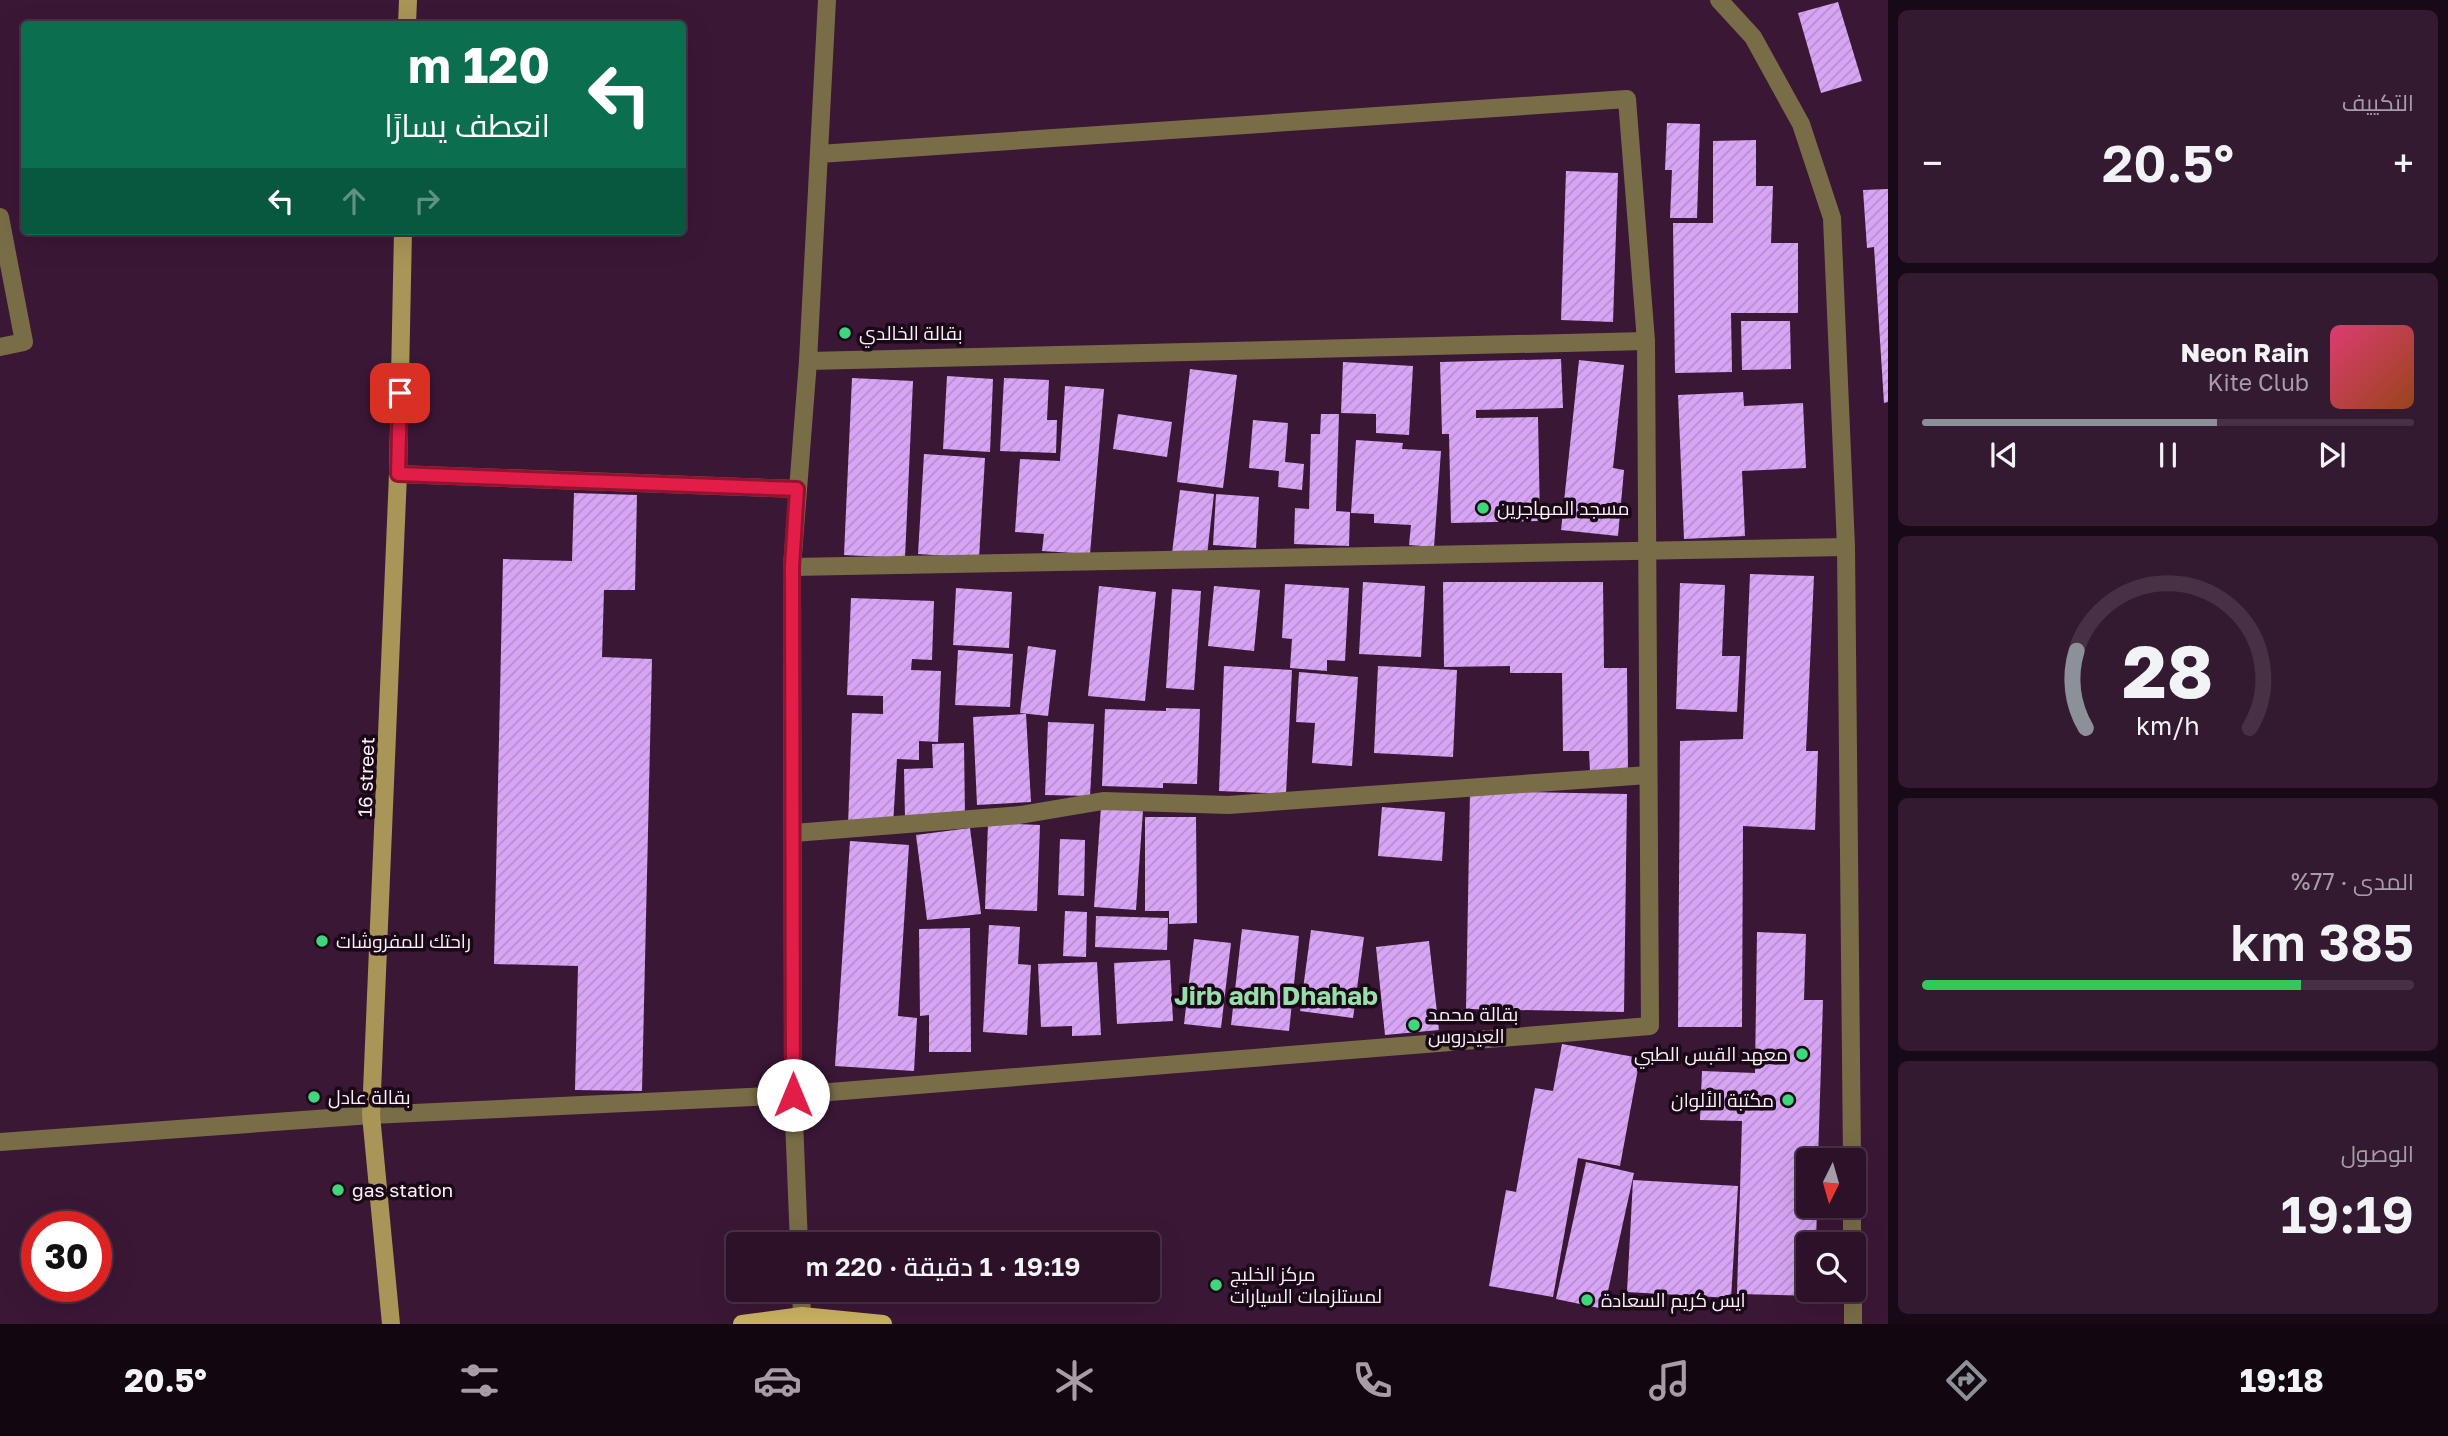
<!DOCTYPE html>
<html lang="ar">
<meta charset="utf-8">
<style>
body{margin:0;font-family:"Golos Text",Cairo,sans-serif;background:#341a30;color:#f1f3f6;direction:rtl;height:100vh;display:flex;flex-direction:column;font-size:26px;white-space:nowrap}
*{box-sizing:border-box;margin:0}
p{font-size:23px;color:#a69da8}
.icon{flex:none;width:38px;height:38px;fill:none;stroke:currentColor;stroke-width:2;stroke-linecap:round;stroke-linejoin:round}
.map{position:relative;flex:1;overflow:hidden;direction:ltr}
.sheet{display:flex;flex-direction:column;gap:10px;padding:10px;background:#180916;width:560px}
.sheet>*{flex:none}
.hud{position:absolute;left:21px;top:21px;width:665px;height:214px;border-radius:7px;box-shadow:0 7px 28px #0002,0 0 0 2px #483145;direction:rtl;background:#0b6e4f;color:#fff;overflow:hidden}
.needle{width:46px;rotate:185deg}
.fabs{position:absolute;left:1796px;top:1148px;display:grid;gap:14px}
.fabs a{display:grid;place-items:center;width:70px;height:70px;border-radius:7px;background:#2c1128;box-shadow:0 7px 28px #0002,0 0 0 2px #483145;font-size:35px}
.speed{position:absolute;left:21px;top:1211px;display:flex;gap:14px;font-size:35px;font-weight:700;text-align:center}
.speed>*{display:grid;place-content:center;width:91px;height:91px;border-radius:50%;background:#2c1128;box-shadow:0 7px 28px #0002,0 0 0 2px #483145;line-height:1}
.speed .limit{border:10px solid #d22;background:#fff;color:#111}
.pin{position:absolute;display:grid;place-items:center;width:60px;height:60px;color:#fff;margin:-30px;border-radius:14px;box-shadow:0 4px 10px #0006}
.me{position:absolute;width:77px;margin:-38px;rotate:0deg;stroke-linejoin:round;filter:drop-shadow(0 0 5px #0008)}
.turn{display:flex;align-items:center;gap:24px;height:147px;padding:0 21px;font-size:32px}
.turn .icon{width:91px;height:91px;stroke-width:2.5}
.turn b{display:block;font-size:49px;line-height:60px}
.lanes{display:flex;align-items:center;height:66px;padding:0 21px;background:#0003;justify-content:center;gap:35px;direction:ltr}
.lanes .off{opacity:.35}
.big{font-size:52px;font-weight:600;line-height:1.1}
.sheet .widget{flex:1;display:flex;flex-direction:column;justify-content:center;gap:10px;min-width:0;padding:0 24px;border-radius:10px;background:#341a30}
.sheet .dial{align-items:center;gap:0}
.dial svg{height:182px;overflow:visible;fill:none;stroke:#483145;stroke-width:7;stroke-linecap:round;text-anchor:middle}
.dial text{fill:#f1f3f6;stroke:none}
.song{display:flex;align-items:center;gap:21px}
.cover{width:84px;height:84px;border-radius:10px;background:linear-gradient(135deg,hsl(340 70% 55%),hsl(20 70% 35%))}
.played{height:7px;border-radius:4px;background:linear-gradient(90deg,#8c9099 60%,#483145 60%)}
.keys{display:flex;justify-content:space-around;direction:ltr}
.heat{display:flex;justify-content:space-between;align-items:center;font-size:38px;direction:ltr}
.charge{height:10px;border-radius:5px;background:linear-gradient(90deg,#34c759 77%,#483145 0)}
.trip{position:absolute;left:726px;top:1232px;width:434px;height:70px;border-radius:7px;background:#2c1128;box-shadow:0 7px 28px #0002,0 0 0 2px #483145;font-weight:600;line-height:70px;text-align:center;direction:rtl}
.tabs{display:flex;height:112px;justify-content:space-around;align-items:center;background:#120710;color:#a69da8}
.tabs .icon{width:49px;height:49px}
.tabs .active{color:#8c9099}
.tabs b{font-size:32px;color:#f1f3f6}
main{display:flex;flex:1;min-height:0}
.map>svg:first-child{display:block}
.building{fill:url(#building-hatch)}
.lines{fill:none;stroke-linecap:round;stroke-linejoin:round}
.street{stroke:#796d48;stroke-width:18}
.secondary{stroke:#a89557;stroke-width:18}
.primary{stroke:#ccb362;stroke-width:18}
.route-casing{stroke:#92132f;stroke-width:18}
.route{stroke:#e11d48;stroke-width:12}
.poi-dot{fill:#40d77c;stroke:#190917;stroke-width:2.5}
.labels{text-anchor:middle;stroke-width:7;stroke-linejoin:round;paint-order:stroke}
.poi-label{font-size:19px;fill:#fef0fb;stroke:#190917;text-anchor:start}
.street-label{font-size:19px;fill:#fef0fb;stroke:#190917}
.district-label{font-size:26px;font-weight:bold;fill:#98deab;stroke:#190917}
</style>
<main>
<section class="sheet">
<div class="widget"><p>التكييف</p>
<div class="heat"><a>−</a><b class="big">20.5°</b><a>+</a></div>
</div>
<div class="widget">
<div class="song"><i class="cover"></i><div><b>Neon Rain</b><p>Kite Club</p></div></div>
<div class="played"></div>
<div class="keys"><svg class="icon" aria-label="previous" viewBox="0 0 24 24"><path d="M18 5L8 12l10 7zM5 5v14"/></svg><svg class="icon" aria-label="pause" viewBox="0 0 24 24"><path d="M8 5v14M16 5v14"/></svg><svg class="icon" aria-label="next" viewBox="0 0 24 24"><path d="M6 5l10 7-10 7zM19 5v14"/></svg></div>
</div>
<div class="widget dial"><svg viewBox="0 0 100 80">
<path d="M14 69A42 42 0 1 1 86 69"/>
<path d="M14 69A42 42 0 0 1 10 35" stroke="#8c9099"/>
<text x="50" y="56" font-size="32" font-weight="700">28</text>
<text x="50" y="72" font-size="11">km/h</text>
</svg></div>
<div class="widget"><p>المدى · 77%</p><b class="big">385 km</b><div class="charge"></div></div>
<div class="widget"><p>الوصول</p><b class="big">19:19</b></div>
</section>
<div class="map">
<svg width="1888" height="1324" viewBox="0 0 1888 1324">
<defs>
<pattern id="building-hatch" width="6" height="6" patternUnits="userSpaceOnUse" patternTransform="scale(1.75)"><rect width="6" height="6" fill="#d8a5f6"/><path d="M-1 1l2-2M0 6l6-6M5 7l2-2" fill="none" stroke="#b58ecb"/></pattern>
</defs>
<rect width="100%" height="100%" fill="#3b1736"/>
<g class="building">
<polygon points="1838,2 1862,81 1821,93 1798,13"/>
<polygon points="1667,123 1700,124 1697,218 1670,218 1672,170 1665,170"/>
<polygon points="1756,140 1756,186 1773,186 1771,243 1798,243 1798,313 1731,313 1732,372 1675,373 1673,223 1713,223 1713,141"/>
<polygon points="1566,171 1618,173 1613,322 1561,320"/>
<polygon points="1888,189 1888,402 1884,403 1874,247 1867,248 1863,190"/>
<polygon points="1741,321 1790,321 1791,369 1742,370"/>
<polygon points="1561,359 1563,408 1476,410 1476,418 1538,417 1540,521 1451,523 1449,434 1442,434 1440,362"/>
<polygon points="1579,360 1624,365 1613,468 1624,470 1618,536 1561,530"/>
<polygon points="1343,362 1413,366 1409,435 1376,433 1376,414 1341,413"/>
<polygon points="1190,369 1237,375 1223,488 1177,482"/>
<polygon points="947,376 993,379 990,452 943,449"/>
<polygon points="852,378 913,381 905,558 844,555"/>
<polygon points="1004,378 1049,380 1047,420 1057,420 1056,453 1000,451"/>
<polygon points="1065,386 1104,389 1090,554 1042,551 1044,534 1015,532 1020,459 1060,461"/>
<polygon points="1743,392 1744,406 1803,403 1806,468 1742,471 1745,536 1684,539 1678,395"/>
<polygon points="1118,414 1172,422 1167,457 1113,449"/>
<polygon points="1321,414 1339,414 1336,511 1350,512 1349,546 1294,544 1295,508 1309,509 1311,434 1320,434"/>
<polygon points="1253,420 1288,423 1285,462 1304,464 1302,490 1278,487 1279,471 1249,468"/>
<polygon points="1356,440 1403,443 1402,449 1441,451 1434,547 1409,545 1411,525 1374,523 1374,514 1351,513"/>
<polygon points="924,454 985,458 979,558 918,554"/>
<polygon points="1180,490 1214,494 1207,555 1172,553"/>
<polygon points="574,493 637,495 635,590 604,590 602,657 652,659 642,1091 575,1090 578,966 494,964 503,559 572,561"/>
<polygon points="1216,494 1259,497 1256,548 1213,545"/>
<polygon points="1750,574 1814,576 1806,751 1818,751 1815,830 1743,826 1742,1027 1678,1027 1680,741 1743,739"/>
<polygon points="1363,582 1425,586 1421,657 1359,654"/>
<polygon points="1443,582 1603,582 1604,668 1627,668 1628,770 1590,771 1589,751 1563,751 1562,673 1510,673 1510,666 1444,667"/>
<polygon points="1680,583 1725,585 1722,656 1740,656 1737,712 1676,709"/>
<polygon points="1285,584 1349,588 1345,661 1327,660 1327,671 1290,668 1292,639 1282,638"/>
<polygon points="1099,586 1156,592 1145,701 1088,696"/>
<polygon points="1214,586 1260,590 1254,651 1208,646"/>
<polygon points="956,588 1012,592 1009,648 953,645"/>
<polygon points="1172,589 1201,591 1194,690 1166,688"/>
<polygon points="851,598 934,601 932,660 912,659 911,670 941,671 938,742 919,741 919,760 897,759 893,825 848,826 852,713 883,714 883,696 847,695"/>
<polygon points="1028,646 1056,650 1048,716 1020,713"/>
<polygon points="958,650 1013,654 1010,707 955,705"/>
<polygon points="1224,666 1292,670 1286,794 1219,791"/>
<polygon points="1378,666 1457,670 1453,757 1374,753"/>
<polygon points="1299,672 1358,677 1352,766 1312,763 1315,723 1296,722"/>
<polygon points="1166,708 1200,709 1197,784 1163,783 1163,788 1102,786 1105,709 1166,711"/>
<polygon points="1026,714 1031,802 977,805 973,717"/>
<polygon points="1048,722 1094,724 1090,796 1045,795"/>
<polygon points="964,743 965,817 905,818 904,769 933,768 932,744"/>
<polygon points="1470,791 1627,794 1624,1012 1466,1009"/>
<polygon points="1101,807 1143,810 1136,910 1094,907"/>
<polygon points="1382,807 1445,812 1442,861 1378,856"/>
<polygon points="1145,817 1196,817 1197,923 1169,924 1169,911 1145,911"/>
<polygon points="988,823 1040,825 1037,911 985,909"/>
<polygon points="970,828 981,914 927,920 916,835"/>
<polygon points="1060,839 1085,840 1084,896 1058,895"/>
<polygon points="850,841 909,845 898,1016 917,1018 914,1071 835,1066"/>
<polygon points="1065,911 1087,912 1086,957 1063,956"/>
<polygon points="1096,916 1168,918 1167,950 1095,947"/>
<polygon points="989,925 1020,927 1018,964 1031,965 1027,1035 983,1032"/>
<polygon points="970,928 971,1052 929,1052 929,1015 920,1016 919,929"/>
<polygon points="1242,929 1299,936 1289,1031 1231,1025"/>
<polygon points="1311,930 1364,937 1353,1018 1300,1011"/>
<polygon points="1757,932 1806,934 1804,1000 1823,1000 1818,1160 1808,1160 1808,1206 1817,1206 1816,1244 1808,1244 1808,1290 1815,1290 1814,1296 1737,1294 1742,1121 1700,1120 1702,1071 1755,1073"/>
<polygon points="1194,939 1231,943 1221,1028 1184,1024"/>
<polygon points="1429,941 1439,1030 1385,1035 1376,947"/>
<polygon points="1170,960 1173,1021 1117,1024 1114,963"/>
<polygon points="1097,962 1101,1035 1072,1036 1072,1026 1041,1027 1038,964"/>
<polygon points="1562,1044 1640,1058 1620,1166 1578,1158 1553,1297 1489,1286 1506,1190 1516,1192 1535,1088 1553,1091"/>
<polygon points="1586,1162 1634,1173 1604,1309 1556,1299"/>
<polygon points="1633,1180 1738,1186 1731,1298 1627,1292"/>
</g>
<g class="lines">
<g class="street">
<polyline points="1719,0 1753,37 1801,124 1832,218 1846,547 1852,1160"/>
<polyline points="0,217 24,342 0,347"/>
<polyline points="808,361 1646,341"/>
<polyline points="398,474 798,489"/>
<polyline points="792,567 1846,547"/>
<polyline points="794,833 1020,815 1103,801 1228,805 1648,775"/>
<polyline points="0,1142 371,1115 793,1095 1650,1026 1646,341 1627,99 819,154"/>
<polyline points="1852,1206 1852,1244"/>
<polyline points="799,1244 793,1095 792,567 808,361 827,0"/>
<polyline points="801,1290 802,1316"/>
<polyline points="1853,1290 1853,1324"/>
</g>
<g class="secondary">
<polyline points="407,24 408,0"/>
<polyline points="391,1324 371,1115 398,474 403,231"/>
</g>
<polyline class="primary" points="742,1324 802,1316 883,1324"/>
</g>
<g class="lines">
<defs>
<polyline id="route" points="400,393 398,474 797,489 792,567 793,1095"/>
</defs>
<use href="#route" class="route-casing"/>
<use href="#route" class="route"/>
</g>
<g class="poi-dot">
<circle cx="845" cy="333" r="7"/>
<circle cx="1483" cy="508" r="7"/>
<circle cx="322" cy="941" r="7"/>
<circle cx="1414" cy="1025" r="7"/>
<circle cx="1802" cy="1054" r="7"/>
<circle cx="314" cy="1097" r="7"/>
<circle cx="1788" cy="1100" r="7"/>
<circle cx="338" cy="1190" r="7"/>
<circle cx="1216" cy="1285" r="7"/>
<circle cx="1587" cy="1300" r="7"/>
</g>
<g class="labels">
<g class="poi-label">
<text x="859" y="340">بقالة الخالدي</text>
<text x="1497" y="515">مسجد المهاجرين</text>
<text x="336" y="948">راحتك للمفروشات</text>
<text x="1428" y="1021">بقالة محمد<tspan x="1428" dy="22">العيدروس</tspan></text>
<text x="1788" y="1061" text-anchor="end">معهد القبس الطبي</text>
<text x="328" y="1104">بقالة عادل</text>
<text x="1774" y="1107" text-anchor="end">مكتبة الألوان</text>
<text x="352" y="1197">gas station</text>
<text x="1230" y="1281">مركز الخليج<tspan x="1230" dy="22">لمستلزمات السيارات</tspan></text>
<text x="1601" y="1307">ايس كريم السعادة</text>
</g>
<g class="street-label">
<text transform="translate(366 777) rotate(-88)" y="7">16 street</text>
</g>
<g class="district-label">
<text x="1276" y="1005">Jirb adh Dhahab</text>
</g>
</g>
</svg>
<div class="fabs">
<a><svg class="needle" viewBox="-14 -14 28 28"><path d="M0-13l5 13h-10z" fill="#e53935"/><path d="M0 13l5-13h-10z" fill="#a69da8"/></svg></a>
<a><svg class="icon" aria-label="search" viewBox="0 0 24 24"><circle cx="10" cy="10" r="6"/><path d="M15 15l6 6"/></svg></a>
</div>
<div class="speed"><div class="limit">30</div></div>
<div class="pin" style="left:400px;top:393px;background:#d93025"><svg class="icon" aria-label="arrive" viewBox="0 0 24 24"><path d="M6 21V4h12l-3 4 3 4H6"/></svg></div>
<svg class="me" style="left:793px;top:1095px" viewBox="-20 -20 40 40"><circle r="19" fill="#fff"/><path d="M0-13L10 11 0 6-10 11z" fill="#e11d48"/></svg>
<div class="trip">19:19 · 1 دقيقة · 220 m</div>
<div class="hud">
<div class="turn"><svg class="icon" aria-label="left" viewBox="0 0 24 24"><path d="M17 20v-9H6M10 6l-5 5 5 5"/></svg><div><b>120 m</b>انعطف يسارًا</div></div>
<div class="lanes"><svg class="icon" aria-label="left" viewBox="0 0 24 24"><path d="M17 20v-9H6M10 6l-5 5 5 5"/></svg><svg class="icon off" aria-label="ahead" viewBox="0 0 24 24"><path d="M12 20V5M6 11l6-6 6 6"/></svg><svg class="icon off" aria-label="right" viewBox="0 0 24 24"><path d="M7 20v-9h11M14 6l5 5-5 5"/></svg></div>
</div>
</div>
</main>
<nav class="tabs">
<b>19:18</b>
<svg class="icon active" aria-label="directions" viewBox="0 0 24 24"><path d="M12 3l9 9-9 9-9-9zM9 14v-3h6M13 9l2 2-2 2"/></svg>
<svg class="icon" aria-label="music" viewBox="0 0 24 24"><path d="M9 18V5l10-2v13"/><circle cx="6" cy="18" r="3"/><circle cx="16" cy="16" r="3"/></svg>
<svg class="icon" aria-label="phone" viewBox="0 0 24 24"><path d="M5 4h4l2 5-3 2q2 4 5 5l2-3 5 2v4C11 20 4 13 5 4z"/></svg>
<svg class="icon" aria-label="climate" viewBox="0 0 24 24"><path d="M12 3v18M4 7l16 10M4 17L20 7"/></svg>
<svg class="icon" aria-label="car" viewBox="0 0 24 24"><path d="M5 17H2v-5l4-1 3-4h7l3 4 3 1v5h-3M9 17h6M6 11h13"/><circle cx="7" cy="17" r="2"/><circle cx="17" cy="17" r="2"/></svg>
<svg class="icon" aria-label="filters" viewBox="0 0 24 24"><path d="M4 7h16M4 17h16"/><circle cx="9" cy="7" r="2"/><circle cx="15" cy="17" r="2"/></svg>
<b>20.5°</b>
</nav>
